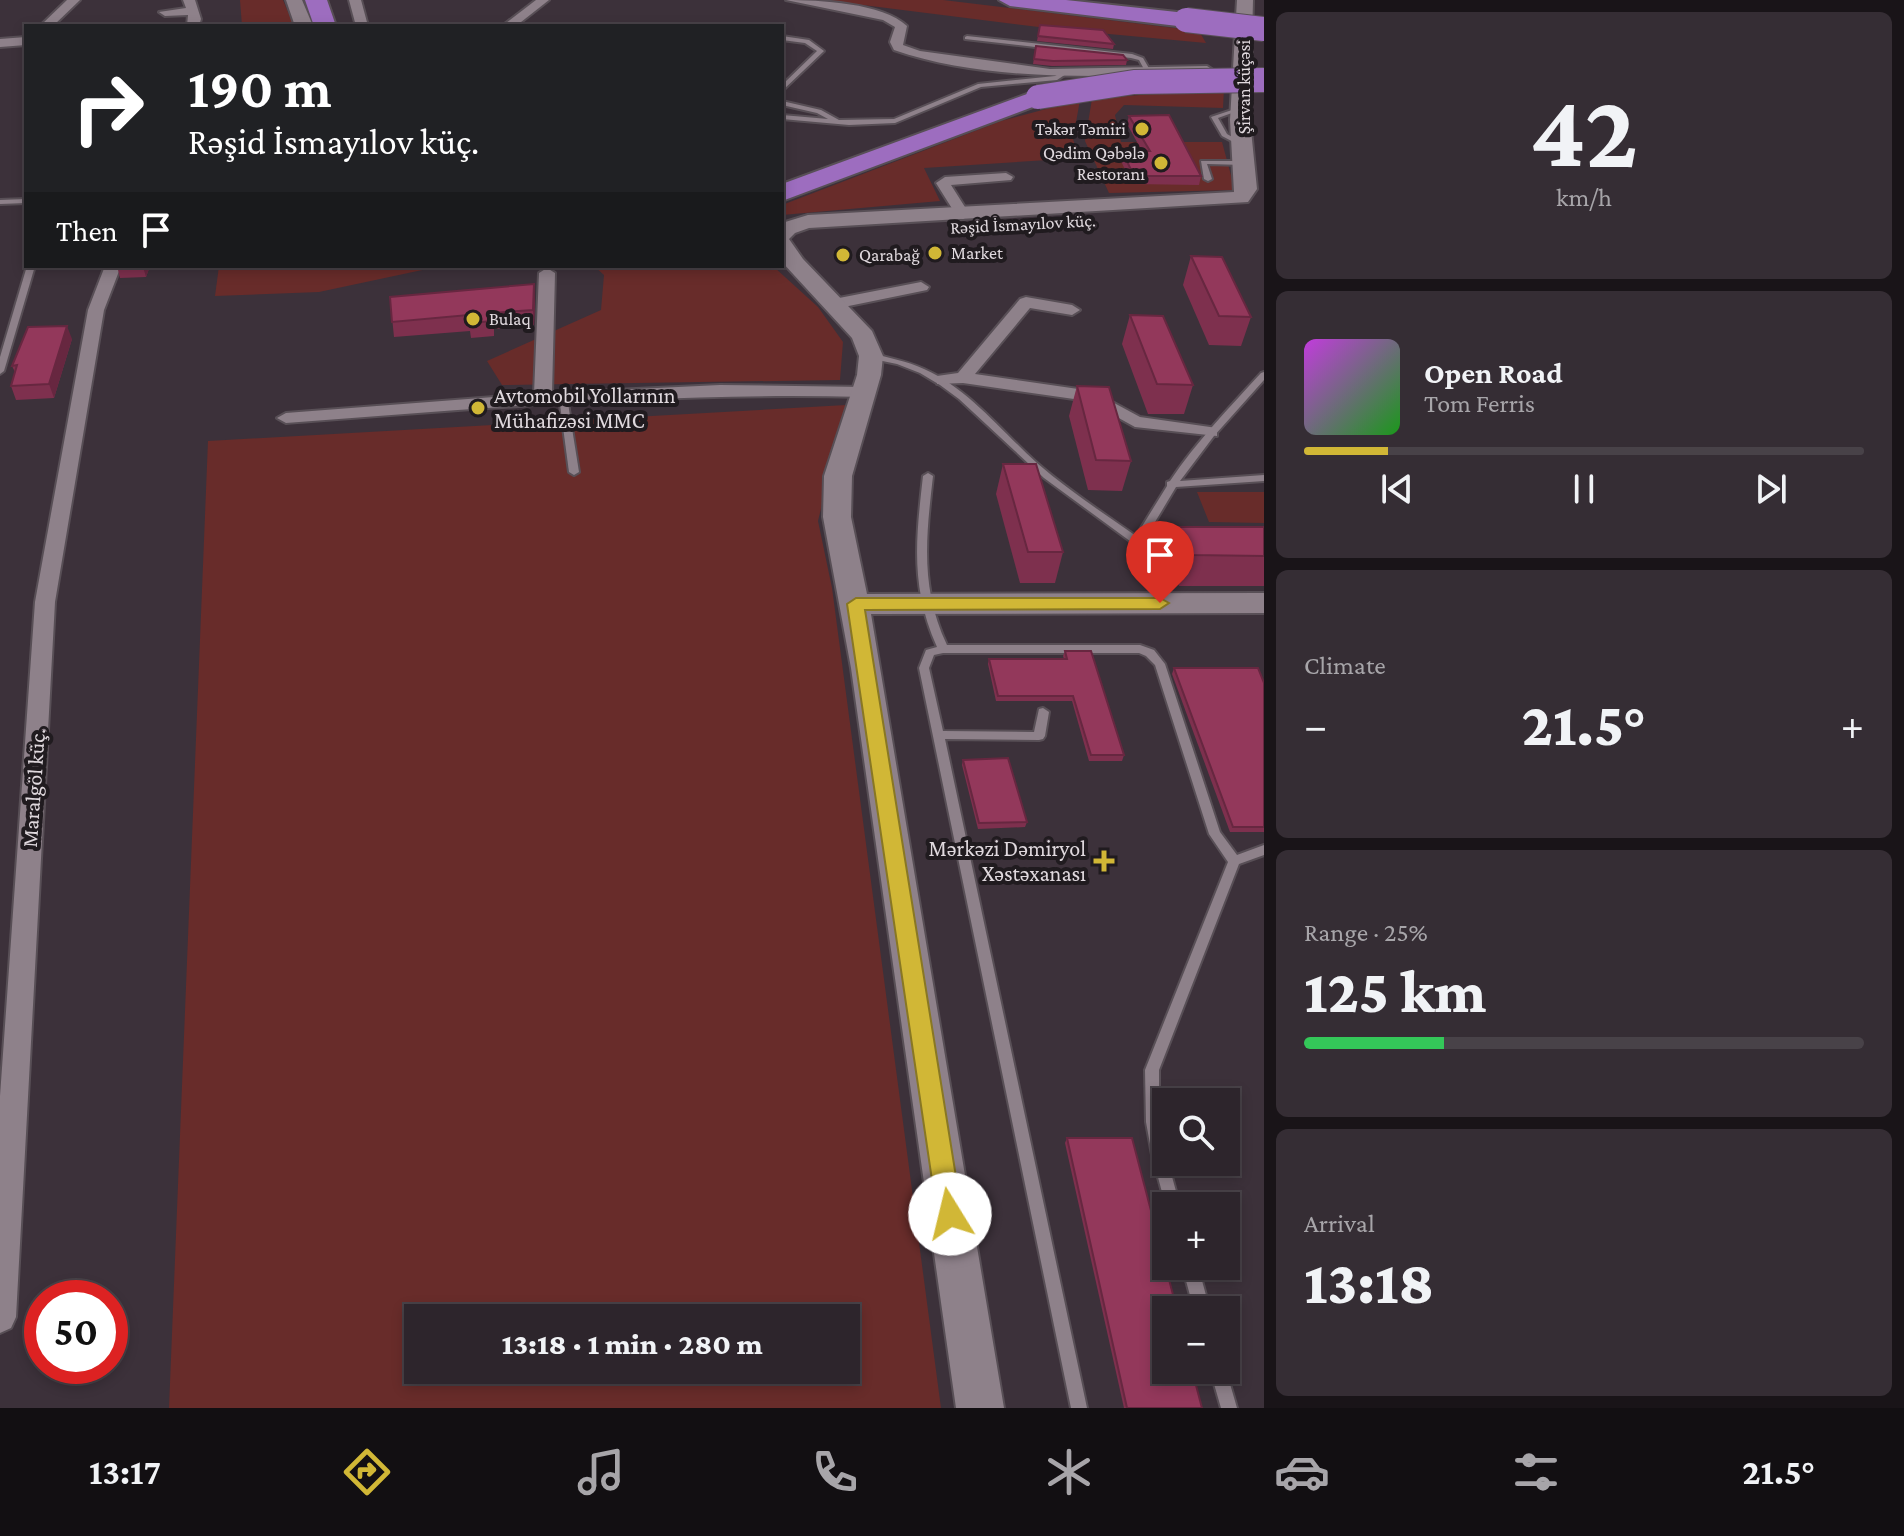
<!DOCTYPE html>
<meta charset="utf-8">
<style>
body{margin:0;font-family:"Crimson Pro",serif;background:#352d34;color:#f1f3f6;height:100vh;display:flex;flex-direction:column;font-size:30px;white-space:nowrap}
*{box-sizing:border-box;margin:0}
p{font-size:26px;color:#a7a5a9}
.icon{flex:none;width:44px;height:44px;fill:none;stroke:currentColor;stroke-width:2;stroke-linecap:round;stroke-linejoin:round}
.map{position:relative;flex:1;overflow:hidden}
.details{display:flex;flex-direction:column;gap:12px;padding:12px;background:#191418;width:640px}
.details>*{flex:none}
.top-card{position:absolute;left:24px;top:24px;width:760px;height:244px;border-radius:0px;box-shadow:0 4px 12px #0003,0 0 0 2px #484248;background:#202124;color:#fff;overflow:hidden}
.tools{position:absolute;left:1152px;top:1088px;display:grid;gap:16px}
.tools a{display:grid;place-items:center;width:88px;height:88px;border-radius:0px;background:#2d252c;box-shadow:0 4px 12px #0003,0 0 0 2px #484248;font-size:40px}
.speed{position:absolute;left:24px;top:1280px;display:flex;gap:16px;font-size:40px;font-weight:700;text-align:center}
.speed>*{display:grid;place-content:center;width:104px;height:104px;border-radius:50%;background:#2d252c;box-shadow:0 4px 12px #0003,0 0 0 2px #484248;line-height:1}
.speed .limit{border:12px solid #d22;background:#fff;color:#111}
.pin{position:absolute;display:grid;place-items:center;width:68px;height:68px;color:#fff;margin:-82px -34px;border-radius:50% 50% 50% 0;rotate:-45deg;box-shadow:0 0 8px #0007}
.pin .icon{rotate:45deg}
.me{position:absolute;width:88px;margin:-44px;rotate:351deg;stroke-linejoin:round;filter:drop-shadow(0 0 6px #0008)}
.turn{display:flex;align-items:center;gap:28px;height:168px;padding:0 32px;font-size:36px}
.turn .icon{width:104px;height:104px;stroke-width:2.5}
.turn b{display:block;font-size:56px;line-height:68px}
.then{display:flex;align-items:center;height:76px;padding:0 32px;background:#0003;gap:16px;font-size:30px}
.big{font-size:60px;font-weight:800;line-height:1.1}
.details .tile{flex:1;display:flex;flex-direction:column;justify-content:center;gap:12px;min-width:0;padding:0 28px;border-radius:12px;background:#352d34}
.details .dial{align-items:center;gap:0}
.dial b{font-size:104px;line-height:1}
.song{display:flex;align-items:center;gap:24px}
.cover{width:96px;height:96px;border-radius:12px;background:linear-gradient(135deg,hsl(290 70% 55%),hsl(120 70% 35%))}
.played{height:8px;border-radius:4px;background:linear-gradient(90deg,#d1b736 15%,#484248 15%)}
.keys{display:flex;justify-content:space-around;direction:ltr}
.heat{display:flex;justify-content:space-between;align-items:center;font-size:44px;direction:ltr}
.charge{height:12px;border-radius:6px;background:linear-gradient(90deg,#34c759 25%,#484248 0)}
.trip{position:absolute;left:404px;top:1304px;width:456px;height:80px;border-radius:0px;background:#2d252c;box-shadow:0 4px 12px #0003,0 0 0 2px #484248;font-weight:800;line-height:80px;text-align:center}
.tab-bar{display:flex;height:128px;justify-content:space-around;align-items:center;background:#120f12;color:#a7a5a9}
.tab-bar .icon{width:56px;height:56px}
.tab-bar .current{color:#d1b736}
.tab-bar b{font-size:36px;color:#f1f3f6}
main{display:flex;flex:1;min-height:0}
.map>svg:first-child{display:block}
.green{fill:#682c2a;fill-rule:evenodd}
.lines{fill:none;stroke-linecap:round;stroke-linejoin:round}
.lane-casing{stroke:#584f56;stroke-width:4}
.street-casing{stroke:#584f56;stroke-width:4}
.secondary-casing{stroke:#584f56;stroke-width:4}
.highway-casing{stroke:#584f56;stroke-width:4}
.lane{fill:#8e818a;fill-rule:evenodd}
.street{fill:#8e818a;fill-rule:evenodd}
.secondary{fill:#8e818a;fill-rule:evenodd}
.highway{fill:#9d6dbf;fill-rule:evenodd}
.highway-bridge-casing{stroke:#584f56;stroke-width:26;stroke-linecap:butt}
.highway-bridge{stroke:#9d6dbf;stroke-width:24}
.wall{fill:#7e304e}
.shaded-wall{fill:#672740}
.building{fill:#93385b;stroke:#672740;stroke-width:2}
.route{fill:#d1b736;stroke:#887723;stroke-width:2}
.poi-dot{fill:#d1b736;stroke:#201b1f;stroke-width:3}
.labels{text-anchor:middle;stroke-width:8;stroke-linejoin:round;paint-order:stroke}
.far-street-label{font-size:18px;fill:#e0d9de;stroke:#201b1f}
.far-poi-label{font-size:18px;fill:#e0d9de;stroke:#201b1f;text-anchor:start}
.poi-label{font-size:22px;fill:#e0d9de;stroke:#201b1f;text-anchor:start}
.street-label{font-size:22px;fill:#e0d9de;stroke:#201b1f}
</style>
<main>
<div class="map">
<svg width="1264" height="1408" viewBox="0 0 1264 1408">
<rect width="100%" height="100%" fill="#3c313a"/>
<g class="green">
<polygon points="240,0 283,0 294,26 242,26"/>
<polygon points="823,0 943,0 1199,31 1206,43 1055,29"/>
<polygon points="1224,88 1223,108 1124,105 1115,115 1121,142 1222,142 1235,190 1109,193 1085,141 1092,99"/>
<polygon points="1080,100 1073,139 1079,158 924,168 940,201 782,215 782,205 1001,121"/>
<polygon points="219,266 441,266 319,292 215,296"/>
<polygon points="594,266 774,267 818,307 843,342 840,380 502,385 487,361 601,310 604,275"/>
<path d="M 846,405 L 818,521 L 832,588 L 941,1408 L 169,1408 L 208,441 ZM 418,1318 L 846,1318 L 846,1370 L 418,1370 Z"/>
<polygon points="1197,492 1264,492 1264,523 1209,522"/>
</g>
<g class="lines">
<defs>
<g id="lane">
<polygon points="669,24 672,25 673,26 666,26"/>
<polygon points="782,36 809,40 824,51 782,91 782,85 817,51 805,43 782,40"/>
<polygon points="967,36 1132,54 1143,58 1150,70 1145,71 1139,60 1131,58 965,39 965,37"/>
<polygon points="1064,71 1066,72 1066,74 1057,80 981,87 895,123 849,125 782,119 782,115 828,119 817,113 782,105 782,101 821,110 839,120 894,119 978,84 1055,76"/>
<polygon points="1238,108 1243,109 1218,118 1227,134 1243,143 1243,145 1241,146 1222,136 1211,117"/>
<polygon points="1201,161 1245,161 1249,163 1245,165 1207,164 1212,179 1208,181 1204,179"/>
<polygon points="26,199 26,203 0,204 0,200"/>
<polygon points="27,266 35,266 4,371 0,374 0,357"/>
<path d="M 871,353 C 889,358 907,361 924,369 C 969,389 1001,431 1037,463 C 1068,490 1103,513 1136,536 L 1167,486 L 1167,482 L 1170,481 C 1196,442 1229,408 1261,373 L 1264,372 L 1264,380 L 1214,436 L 1180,481 L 1264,475 L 1264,481 L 1176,487 L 1143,542 L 1165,603 L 1160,606 L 1156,605 L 1134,544 L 1044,478 L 959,399 L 940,385 L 920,373 L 897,364 L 868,358 L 867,356 Z"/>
<polygon points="563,394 567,397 579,472 574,475 569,472 559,397"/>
<path d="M 928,473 L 933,476 C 926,537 920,588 947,645 L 1140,645 L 1154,650 L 1165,664 L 1220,832 L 1237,855 L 1264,845 L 1264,855 L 1239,864 L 1159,1070 L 1159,1105 L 1166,1162 L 1168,1162 L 1180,1206 L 1166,1207 L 1152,1155 L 1146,1122 L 1145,1070 L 1228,862 L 1209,834 L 1155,665 L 1146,656 L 1139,653 L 943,653 L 934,655 L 929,668 L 943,731 L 1034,732 L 1039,709 L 1043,708 L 1049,712 L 1045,736 L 1043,739 L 1039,740 L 945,739 L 1087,1408 L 1071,1408 L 919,668 L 926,650 L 937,647 C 910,587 916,539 923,476 Z"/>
<polygon points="1182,1266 1198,1266 1210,1310 1194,1310"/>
<polygon points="1210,1370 1226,1370 1237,1408 1221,1408"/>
</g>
<g id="street">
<polygon points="67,0 80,0 53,26 40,26"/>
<polygon points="183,0 195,0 201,19 199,26 187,26 188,15 165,16 159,12 186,8"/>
<polygon points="349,0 361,0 368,26 356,26"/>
<polygon points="536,0 549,0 516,26 502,26"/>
<path d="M 786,0 C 819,0 883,3 907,26 L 903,45 L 920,51 L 1050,69 L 1207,66 L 1213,70 L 1207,74 C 1107,76 989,83 894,50 L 890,42 L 895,27 L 883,20 Z"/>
<polygon points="26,37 26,45 0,47 0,39"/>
<polygon points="1006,173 1013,177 1011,180 951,185 970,215 963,219 958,218 936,183 945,177"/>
<polygon points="105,266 121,266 104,310 55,602 16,1317 11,1328 0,1333 0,1096 35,602 88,310"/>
<path d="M 547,268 L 555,273 L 552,393 L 720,385 L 865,387 L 874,392 L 865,397 C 671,392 479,408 286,423 L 277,418 L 286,413 L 534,394 L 539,273 Z"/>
<polygon points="921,282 929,287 927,290 834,309 826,304 834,299"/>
<polygon points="1026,297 1072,305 1080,310 1072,315 1030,308 975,374 1092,391 1140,417 1217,428 1217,436 1135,427 1088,401 963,383 937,384 937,376 958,373 1020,299"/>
</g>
<g id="secondary">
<polygon points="286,0 302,0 313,26 295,26"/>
<polygon points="1237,0 1253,0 1250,120 1257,189 1248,202 809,228 795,233 789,239 803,259 872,331 883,356 881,375 852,476 851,517 867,594 1264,593 1264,613 871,614 1004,1408 956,1408 851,668 823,517 824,476 857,375 859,356 852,338 782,262 782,223 808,215 1234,192 1230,120"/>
</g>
<g id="highway">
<polygon points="305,0 327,0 336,26 314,26"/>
<polygon points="999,0 1066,0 1186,13 1197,20 1186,27 1010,6"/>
<polygon points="1038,90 1046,92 1050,97 1046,102 782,201 782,184"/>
</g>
</defs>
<use href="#lane" class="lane-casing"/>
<use href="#street" class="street-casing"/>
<use href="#secondary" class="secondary-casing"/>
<use href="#highway" class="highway-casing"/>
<use href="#lane" class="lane"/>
<use href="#street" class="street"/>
<use href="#secondary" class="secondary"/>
<use href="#highway" class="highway"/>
<defs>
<g id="highway-bridge">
<polyline points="1186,20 1264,29"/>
<polyline points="1038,97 1134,82 1264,80"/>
</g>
</defs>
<use href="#highway-bridge" class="highway-bridge-casing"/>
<use href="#highway-bridge" class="highway-bridge"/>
</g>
<g class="wall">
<polygon points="1040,25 1114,44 1113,49 1037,41"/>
<polygon points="1036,46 1127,60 1126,65 1052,66 1033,64"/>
<polygon points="1129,116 1201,176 1199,185 1132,184 1120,159 1122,151 1142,151 1127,124"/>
<polygon points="1191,256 1251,317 1241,346 1209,345 1183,285"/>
<polygon points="117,266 150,266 146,277 120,278"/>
<polygon points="390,297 535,300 534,325 494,329 494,336 471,338 470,331 394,337"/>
<polygon points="1130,315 1193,385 1184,414 1148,414 1122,344"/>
<polygon points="72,339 54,398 16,400 11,386 15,372 12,366"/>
<polygon points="1077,386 1131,461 1122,491 1088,490 1069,416"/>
<polygon points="1003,464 1063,552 1055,583 1020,583 996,494"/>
<polygon points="1178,527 1264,527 1264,586 1179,586 1168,557"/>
<polygon points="1065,651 1124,755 1122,761 1089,761 1072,701 996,701 988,664 989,659 1064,659 1063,656"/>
<polygon points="1174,668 1264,683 1264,832 1230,832 1172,674"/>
<polygon points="963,760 1027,822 1025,827 978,829 962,765"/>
<polygon points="1067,1138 1202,1408 1124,1408 1065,1143"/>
</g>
<g class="shaded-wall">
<polygon points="144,266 150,266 146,277 143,267"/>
<polygon points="534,284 535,300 534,325 533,310"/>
<polygon points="67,326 72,339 54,398 49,384"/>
</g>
<g class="building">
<polygon points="1040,25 1103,30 1114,44 1038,36"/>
<polygon points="1036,46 1123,55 1127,60 1053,61 1034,59"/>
<polygon points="1169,115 1201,176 1134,176 1122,151 1150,151 1129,116"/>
<polygon points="1191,256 1222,257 1251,317 1219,316"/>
<polygon points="117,266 144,266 117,268"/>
<polygon points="534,284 533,310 492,313 493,321 470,323 468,315 392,322 390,297"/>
<polygon points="1130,315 1163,316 1193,385 1157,384"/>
<polygon points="67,326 49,384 11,386 17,365 12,366 28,327"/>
<polygon points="1077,386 1109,387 1131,461 1096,460"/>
<polygon points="1003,464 1036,464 1063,552 1028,552"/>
<polygon points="1178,527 1264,527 1264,556 1190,555"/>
<polygon points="1065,651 1091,651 1124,755 1091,755 1073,696 998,696 989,659 1067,659"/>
<polygon points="1174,668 1258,668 1264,683 1264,827 1233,827"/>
<polygon points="1008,758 1027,822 979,823 963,760"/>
<polygon points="1067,1138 1132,1138 1177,1310 1166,1310 1166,1370 1192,1370 1202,1408 1127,1408"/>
</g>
<polygon class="route" points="856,598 1160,598 1169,603 1160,609 865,610 962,1214 958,1223 950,1226 941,1223 937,1214 847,604"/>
<g class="poi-dot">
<circle cx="1142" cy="129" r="8"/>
<circle cx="1161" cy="163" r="8"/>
<circle cx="935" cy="253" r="8"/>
<circle cx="843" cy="255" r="8"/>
<circle cx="473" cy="319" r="8"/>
<circle cx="478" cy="408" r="8"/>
<path d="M1100 849h8v8h8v8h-8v8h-8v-8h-8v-8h8z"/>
</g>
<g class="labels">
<g class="far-street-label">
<text transform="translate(1244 87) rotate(-90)" y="6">Şirvan küçəsi</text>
<text transform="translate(1023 224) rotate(-3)" y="6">Rəşid İsmayılov küç.</text>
</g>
<g class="far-poi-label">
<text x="1126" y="135" text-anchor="end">Təkər Təmiri</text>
<text x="1145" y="159" text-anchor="end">Qədim Qəbələ<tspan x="1145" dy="21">Restoranı</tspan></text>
<text x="951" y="259">Market</text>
<text x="859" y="261">Qarabağ</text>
<text x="489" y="325">Bulaq</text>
</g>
<g class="poi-label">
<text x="494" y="403">Avtomobil Yollarının<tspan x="494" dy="25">Mühafizəsi MMC</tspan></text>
<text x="1086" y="856" text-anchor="end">Mərkəzi Dəmiryol<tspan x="1086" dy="25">Xəstəxanası</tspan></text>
</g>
<g class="street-label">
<text transform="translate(33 788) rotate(-86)" y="8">Maralgöl küç.</text>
</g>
</g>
</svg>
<div class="tools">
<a><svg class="icon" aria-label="search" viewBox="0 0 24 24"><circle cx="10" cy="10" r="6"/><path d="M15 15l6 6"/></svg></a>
<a>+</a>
<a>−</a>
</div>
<div class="speed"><div class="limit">50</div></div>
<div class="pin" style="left:1160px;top:603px;background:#d93025"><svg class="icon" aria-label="arrive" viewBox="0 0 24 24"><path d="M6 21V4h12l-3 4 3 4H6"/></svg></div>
<svg class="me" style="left:950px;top:1214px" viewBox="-20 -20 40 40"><circle r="19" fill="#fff"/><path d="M0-13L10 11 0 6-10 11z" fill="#d1b736"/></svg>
<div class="trip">13:18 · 1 min · 280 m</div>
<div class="top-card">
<div class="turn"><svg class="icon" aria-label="right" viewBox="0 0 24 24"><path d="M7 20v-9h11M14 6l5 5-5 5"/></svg><div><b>190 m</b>Rəşid İsmayılov küç.</div></div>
<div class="then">Then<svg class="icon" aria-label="arrive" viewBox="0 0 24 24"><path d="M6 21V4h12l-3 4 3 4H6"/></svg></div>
</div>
</div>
<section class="details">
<div class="tile dial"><b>42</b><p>km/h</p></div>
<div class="tile">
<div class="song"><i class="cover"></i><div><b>Open Road</b><p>Tom Ferris</p></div></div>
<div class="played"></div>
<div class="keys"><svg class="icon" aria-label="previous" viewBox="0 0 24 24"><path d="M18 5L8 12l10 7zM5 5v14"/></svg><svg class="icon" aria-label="pause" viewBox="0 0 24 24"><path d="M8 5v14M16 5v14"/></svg><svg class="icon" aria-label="next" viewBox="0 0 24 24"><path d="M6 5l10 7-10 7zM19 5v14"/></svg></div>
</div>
<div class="tile"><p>Climate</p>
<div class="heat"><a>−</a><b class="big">21.5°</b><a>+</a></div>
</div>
<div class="tile"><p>Range · 25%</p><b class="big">125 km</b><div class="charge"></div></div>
<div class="tile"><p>Arrival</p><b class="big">13:18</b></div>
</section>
</main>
<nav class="tab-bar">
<b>13:17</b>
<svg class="icon current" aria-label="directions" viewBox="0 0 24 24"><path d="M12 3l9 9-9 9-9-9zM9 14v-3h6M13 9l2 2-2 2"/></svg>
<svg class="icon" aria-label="music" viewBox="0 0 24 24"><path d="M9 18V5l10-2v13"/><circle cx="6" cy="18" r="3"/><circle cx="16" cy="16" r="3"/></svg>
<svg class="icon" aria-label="phone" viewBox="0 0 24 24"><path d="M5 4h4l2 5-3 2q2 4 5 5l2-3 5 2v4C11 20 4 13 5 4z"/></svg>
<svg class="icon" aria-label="climate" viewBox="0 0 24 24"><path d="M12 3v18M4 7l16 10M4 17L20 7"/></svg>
<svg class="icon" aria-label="car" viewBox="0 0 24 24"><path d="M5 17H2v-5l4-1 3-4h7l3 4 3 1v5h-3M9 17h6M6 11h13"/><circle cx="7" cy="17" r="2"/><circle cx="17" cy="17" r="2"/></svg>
<svg class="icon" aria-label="filters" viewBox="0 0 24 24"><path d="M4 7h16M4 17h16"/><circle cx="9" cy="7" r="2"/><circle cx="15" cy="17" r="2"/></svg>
<b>21.5°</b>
</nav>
